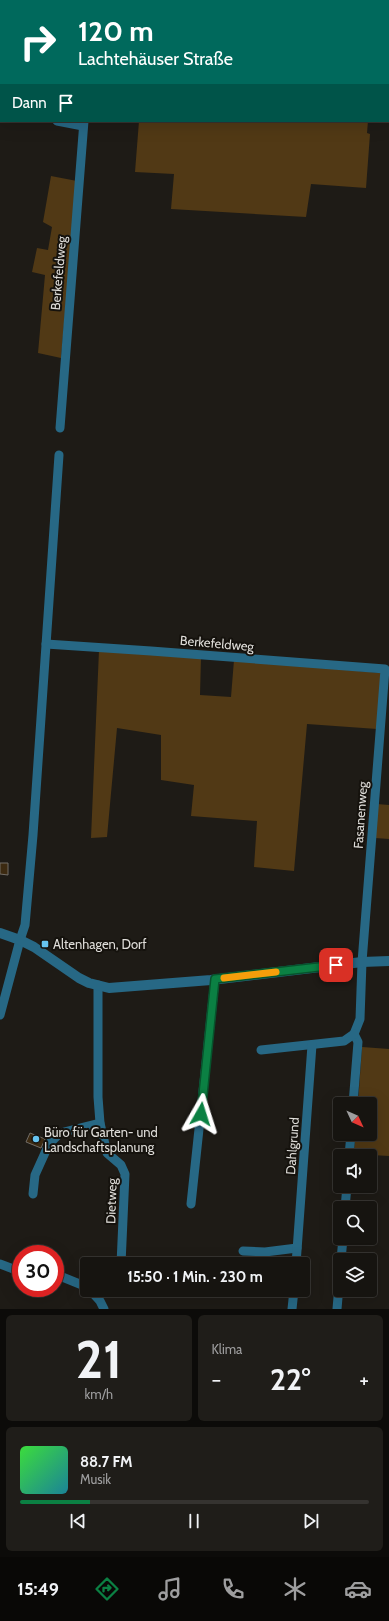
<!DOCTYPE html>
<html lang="de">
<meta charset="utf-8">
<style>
body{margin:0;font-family:Cabin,sans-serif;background:#1f1d19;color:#f1f3f6;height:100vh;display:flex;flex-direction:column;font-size:15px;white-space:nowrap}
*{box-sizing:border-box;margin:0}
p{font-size:13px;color:#9e9e9f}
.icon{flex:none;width:22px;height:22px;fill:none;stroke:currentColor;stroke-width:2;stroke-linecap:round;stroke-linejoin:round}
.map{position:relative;height:1309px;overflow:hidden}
.panel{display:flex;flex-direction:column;gap:6px;padding:6px;background:#0c0b09;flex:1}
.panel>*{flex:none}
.banner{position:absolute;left:0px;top:0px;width:389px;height:122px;box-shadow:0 4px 16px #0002,0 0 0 1px #353330;background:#00695c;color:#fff;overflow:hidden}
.needle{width:26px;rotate:134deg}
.fabs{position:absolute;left:333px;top:1097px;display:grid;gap:8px}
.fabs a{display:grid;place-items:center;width:44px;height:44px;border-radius:4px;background:#161410;box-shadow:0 4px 16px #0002,0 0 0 1px #353330;font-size:20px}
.speed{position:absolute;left:12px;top:1245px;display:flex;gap:8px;font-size:20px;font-weight:700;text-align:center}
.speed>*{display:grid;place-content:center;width:52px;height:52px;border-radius:50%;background:#161410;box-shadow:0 4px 16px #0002,0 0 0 1px #353330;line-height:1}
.speed .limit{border:6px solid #d22;background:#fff;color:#111}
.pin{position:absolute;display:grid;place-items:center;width:34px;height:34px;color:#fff;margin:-17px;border-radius:8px;box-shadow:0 2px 6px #0006}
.me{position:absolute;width:44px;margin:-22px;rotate:6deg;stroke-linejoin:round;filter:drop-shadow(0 0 3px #0008)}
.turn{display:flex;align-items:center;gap:14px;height:84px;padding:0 12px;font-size:18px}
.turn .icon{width:52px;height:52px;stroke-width:2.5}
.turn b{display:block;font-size:28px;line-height:34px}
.then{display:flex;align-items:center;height:38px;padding:0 12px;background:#0003;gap:8px;font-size:15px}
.big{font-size:30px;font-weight:700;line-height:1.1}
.panel .widget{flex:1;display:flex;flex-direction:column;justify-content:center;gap:6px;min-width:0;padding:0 14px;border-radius:6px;background:#1f1d19}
.panel .dial{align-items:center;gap:0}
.dial b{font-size:52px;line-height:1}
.song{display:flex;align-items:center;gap:12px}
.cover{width:48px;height:48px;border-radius:6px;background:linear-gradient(135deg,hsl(120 70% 55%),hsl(190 70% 35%))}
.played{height:4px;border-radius:2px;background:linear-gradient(90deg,#0b8043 20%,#353330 20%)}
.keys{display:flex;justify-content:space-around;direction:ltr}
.heat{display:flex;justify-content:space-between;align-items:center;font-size:22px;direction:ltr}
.panel .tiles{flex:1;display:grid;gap:6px;grid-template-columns:1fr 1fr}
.widget:last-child{grid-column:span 2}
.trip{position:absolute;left:80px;top:1257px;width:230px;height:40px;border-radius:4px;background:#161410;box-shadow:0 4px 16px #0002,0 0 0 1px #353330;font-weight:700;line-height:40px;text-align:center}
.tabs{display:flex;height:64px;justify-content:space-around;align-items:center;background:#090806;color:#9e9e9f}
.tabs .icon{width:28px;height:28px}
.tabs .selected{color:#0b8043}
.tabs b{font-size:18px;color:#f1f3f6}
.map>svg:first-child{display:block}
.green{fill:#513915}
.building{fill:#3c2a11;stroke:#716c66}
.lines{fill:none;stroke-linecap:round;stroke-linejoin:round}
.minor{stroke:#276885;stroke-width:9}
.tertiary{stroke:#276885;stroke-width:10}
.route-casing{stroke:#07532c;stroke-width:10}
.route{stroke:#0b8043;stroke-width:7}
.slow{stroke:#f59e0b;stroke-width:7}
.poi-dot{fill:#67c4f0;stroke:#15120d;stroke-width:1.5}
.labels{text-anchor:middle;stroke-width:4;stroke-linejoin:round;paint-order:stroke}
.street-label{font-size:13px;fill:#dfddd9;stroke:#15120d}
.poi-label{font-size:13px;fill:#dfddd9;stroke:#15120d;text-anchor:start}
</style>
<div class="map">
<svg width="389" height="1309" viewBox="0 0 389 1309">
<rect width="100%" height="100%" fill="#1e1b16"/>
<g class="green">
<polygon points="149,0 377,0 377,1"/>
<polygon points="139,121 368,121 367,133 370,134 366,188 311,184 306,217 171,209 174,174 135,172"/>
<polygon points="51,176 77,181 61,358 38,353 45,275 32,272 37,248 48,250 52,227 43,222"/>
<polygon points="99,650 201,657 200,695 231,697 234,660 381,673 377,729 307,724 294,871 254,867 257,821 191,816 194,785 161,780 161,735 117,728 107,837 91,838"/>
<polygon points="377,804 389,805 389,839 375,838"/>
<polygon points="362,1047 389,1049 389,1156 354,1154 355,1134 370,1134 370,1104 358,1104"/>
</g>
<g class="building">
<polygon points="0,863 8,863 8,875 0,874"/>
<polygon points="30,1133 45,1139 41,1148 26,1142"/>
</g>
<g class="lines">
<g class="minor">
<polyline points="92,1 92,0"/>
<polyline points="0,111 1,111"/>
<polyline points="57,121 83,126"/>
<polyline points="60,428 84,121"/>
<polyline points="46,644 151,651 385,669 362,962 360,1019 354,1034 358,1042 353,1104"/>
<polyline points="98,985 98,1097 100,1123 107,1153 121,1165 125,1174 121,1264"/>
<polyline points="0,1015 20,940 25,925 33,835 59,455"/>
<polyline points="261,1050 344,1041 354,1034"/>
<polyline points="349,1156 351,1134"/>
<polyline points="33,1194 35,1175 49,1144 60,1133 100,1123"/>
<polyline points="191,1204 215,979"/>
<polyline points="345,1208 347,1186"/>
<polyline points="243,1251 265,1252 297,1248"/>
<polyline points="341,1260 343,1238"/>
<polyline points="0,1264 16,1270 21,1270"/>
<polyline points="296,1264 312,1045"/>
<polyline points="55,1274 87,1287"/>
<polyline points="90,1290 100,1301 104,1309"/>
<polyline points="292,1309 294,1290"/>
<polyline points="337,1309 340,1274"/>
</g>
<polyline class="tertiary" points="0,933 20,940 34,947 79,978 89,983 109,988 211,980 362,962 389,961"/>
</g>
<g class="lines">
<defs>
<polyline id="route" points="201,1114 215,979 336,965"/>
</defs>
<use href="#route" class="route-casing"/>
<use href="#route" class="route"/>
<polyline class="slow" points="224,978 276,972"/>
</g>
<g class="poi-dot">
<rect x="41" y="940" width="8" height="8" rx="2"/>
<circle cx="36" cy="1139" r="4"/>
</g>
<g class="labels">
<g class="street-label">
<text transform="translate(58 273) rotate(-85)" y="5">Berkefeldweg</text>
<text transform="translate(217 643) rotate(5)" y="5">Berkefeldweg</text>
<text transform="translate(360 815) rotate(-86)" y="5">Fasanenweg</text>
<text transform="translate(292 1146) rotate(-86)" y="5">Dahlgrund</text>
<text transform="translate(111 1201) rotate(-88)" y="5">Dietweg</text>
</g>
<g class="poi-label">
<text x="53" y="949">Altenhagen, Dorf</text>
<text x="44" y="1137">Büro für Garten- und<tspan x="44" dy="15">Landschaftsplanung</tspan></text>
</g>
</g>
</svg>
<div class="fabs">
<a><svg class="needle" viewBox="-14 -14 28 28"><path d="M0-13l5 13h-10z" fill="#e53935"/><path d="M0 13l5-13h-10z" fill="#9e9e9f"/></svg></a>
<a><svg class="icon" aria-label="sound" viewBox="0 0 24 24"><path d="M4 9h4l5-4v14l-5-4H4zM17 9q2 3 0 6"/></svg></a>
<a><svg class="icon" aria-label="search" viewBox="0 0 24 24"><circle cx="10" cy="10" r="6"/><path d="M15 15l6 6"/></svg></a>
<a><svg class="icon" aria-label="layers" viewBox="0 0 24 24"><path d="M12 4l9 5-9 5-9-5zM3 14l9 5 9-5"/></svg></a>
</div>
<div class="speed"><div class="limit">30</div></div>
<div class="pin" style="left:336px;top:965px;background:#d93025"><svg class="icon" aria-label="arrive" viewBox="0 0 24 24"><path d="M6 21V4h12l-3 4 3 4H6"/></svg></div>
<svg class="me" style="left:201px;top:1114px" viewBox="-20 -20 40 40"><path d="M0-17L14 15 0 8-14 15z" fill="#0b8043" stroke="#fff" stroke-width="4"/></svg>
<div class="trip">15:50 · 1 Min. · 230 m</div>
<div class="banner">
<div class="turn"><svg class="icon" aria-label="right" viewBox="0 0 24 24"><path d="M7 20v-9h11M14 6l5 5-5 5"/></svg><div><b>120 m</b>Lachtehäuser Straße</div></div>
<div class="then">Dann<svg class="icon" aria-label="arrive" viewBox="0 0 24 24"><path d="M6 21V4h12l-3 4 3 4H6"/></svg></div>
</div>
</div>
<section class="panel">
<div class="tiles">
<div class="widget dial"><b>21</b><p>km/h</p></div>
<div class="widget"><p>Klima</p>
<div class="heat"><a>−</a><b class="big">22°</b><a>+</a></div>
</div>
<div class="widget">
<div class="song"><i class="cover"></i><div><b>88.7 FM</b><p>Musik</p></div></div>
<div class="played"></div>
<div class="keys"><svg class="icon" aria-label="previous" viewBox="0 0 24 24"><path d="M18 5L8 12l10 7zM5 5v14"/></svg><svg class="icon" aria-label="pause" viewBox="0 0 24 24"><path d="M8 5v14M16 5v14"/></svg><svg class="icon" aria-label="next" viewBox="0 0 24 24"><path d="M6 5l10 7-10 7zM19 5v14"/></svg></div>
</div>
</div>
</section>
<nav class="tabs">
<b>15:49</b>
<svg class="icon selected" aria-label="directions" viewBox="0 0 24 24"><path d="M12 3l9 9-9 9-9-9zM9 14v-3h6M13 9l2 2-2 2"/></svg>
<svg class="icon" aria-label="music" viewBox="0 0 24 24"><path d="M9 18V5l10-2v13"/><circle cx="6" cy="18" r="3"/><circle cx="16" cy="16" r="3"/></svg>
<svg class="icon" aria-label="phone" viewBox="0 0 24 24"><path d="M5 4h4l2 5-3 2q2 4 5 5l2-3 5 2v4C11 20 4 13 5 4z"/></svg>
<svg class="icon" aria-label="climate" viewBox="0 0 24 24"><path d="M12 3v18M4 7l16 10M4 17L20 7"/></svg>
<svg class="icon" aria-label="car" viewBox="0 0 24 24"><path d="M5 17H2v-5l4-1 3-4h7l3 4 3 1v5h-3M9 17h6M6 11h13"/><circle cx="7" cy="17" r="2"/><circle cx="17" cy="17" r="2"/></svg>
</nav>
